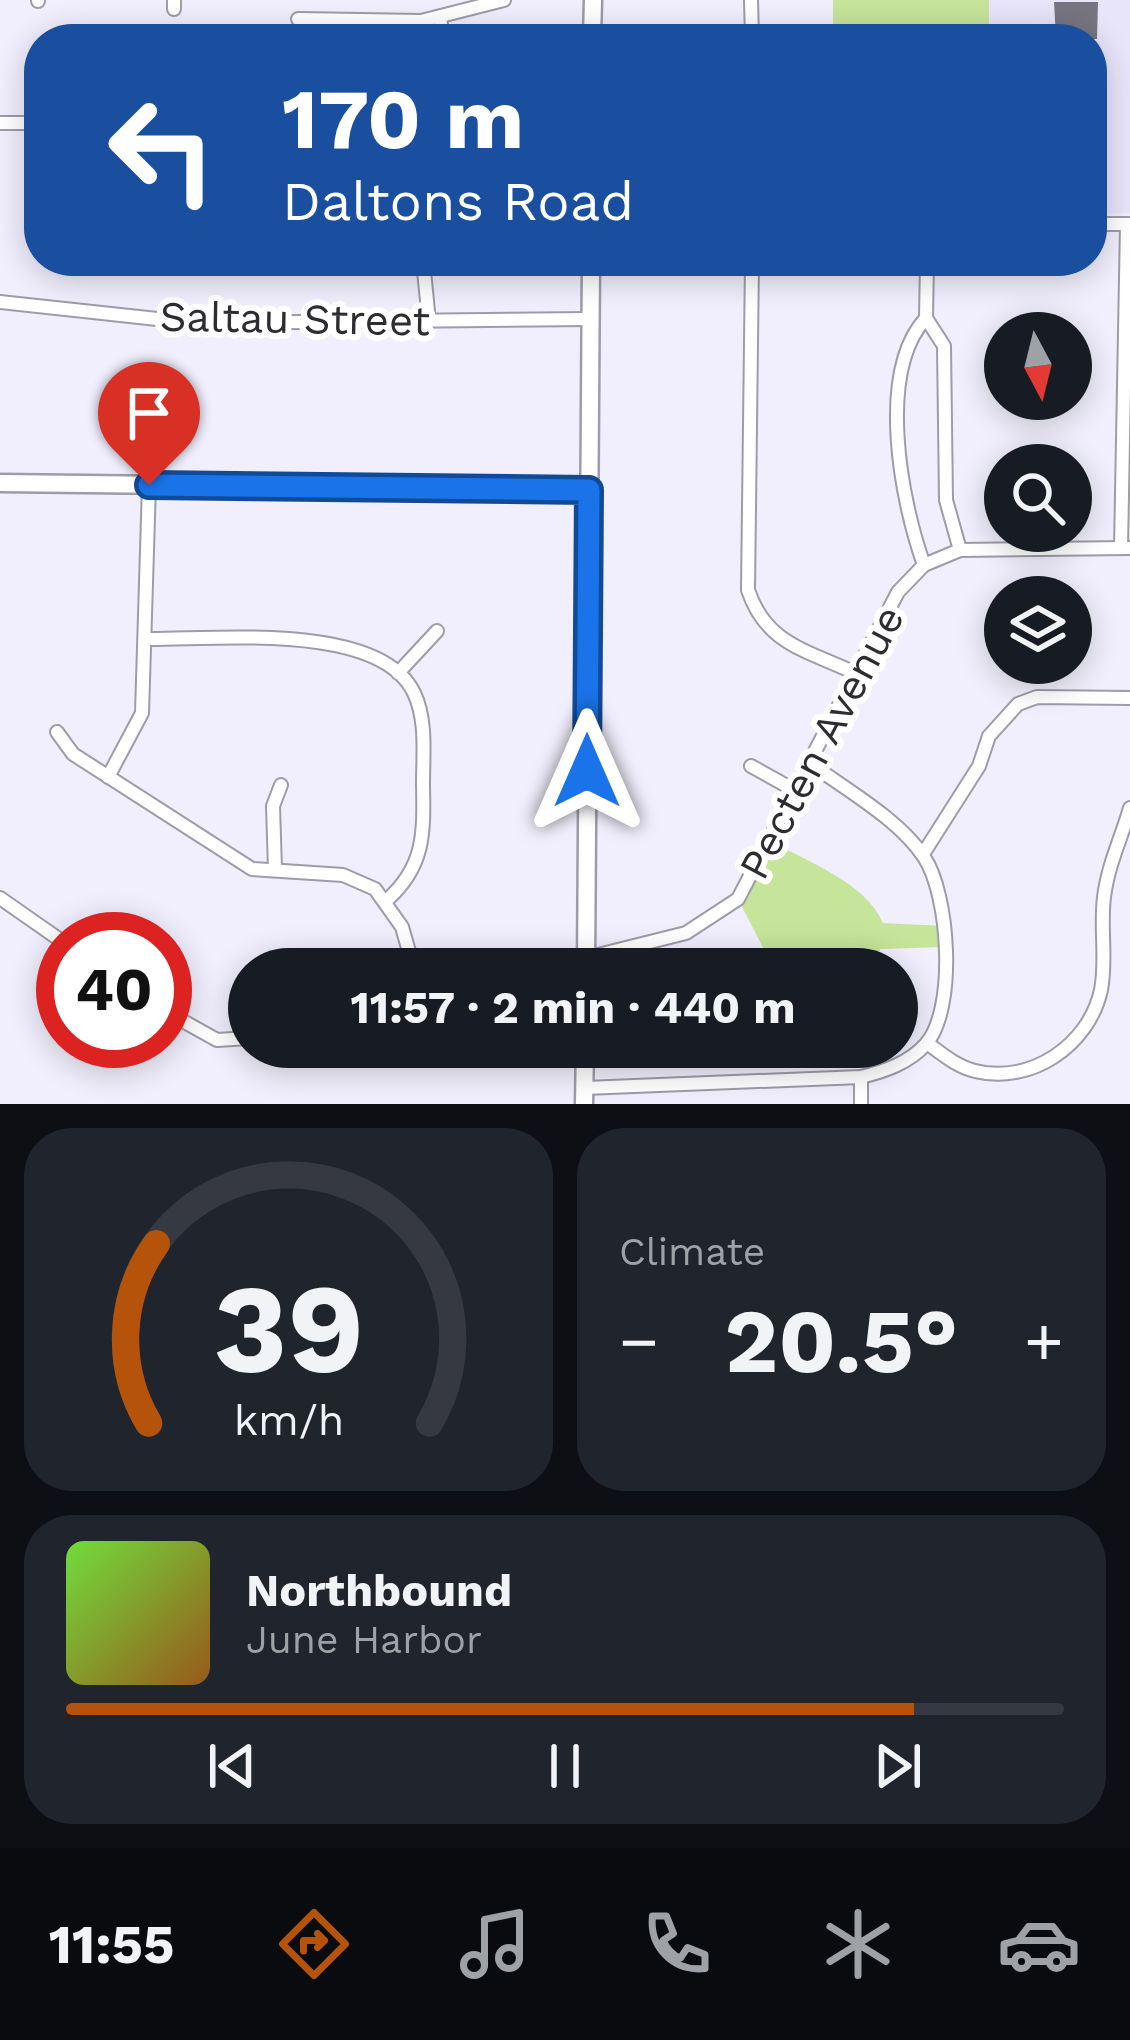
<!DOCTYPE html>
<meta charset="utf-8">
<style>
body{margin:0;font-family:"Work Sans",sans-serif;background:#20242c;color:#f1f3f6;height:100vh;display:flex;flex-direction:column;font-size:45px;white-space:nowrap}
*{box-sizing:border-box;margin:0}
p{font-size:39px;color:#9ea1a6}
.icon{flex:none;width:66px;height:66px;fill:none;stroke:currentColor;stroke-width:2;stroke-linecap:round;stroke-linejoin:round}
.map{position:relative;height:1104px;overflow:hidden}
.side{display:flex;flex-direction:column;gap:24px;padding:24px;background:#0d0f14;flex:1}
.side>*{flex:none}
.top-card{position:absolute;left:24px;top:24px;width:1083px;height:252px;border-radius:48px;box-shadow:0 6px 30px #0003;background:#1a4fa0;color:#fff;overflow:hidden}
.needle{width:78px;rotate:173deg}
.buttons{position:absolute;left:984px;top:312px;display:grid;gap:24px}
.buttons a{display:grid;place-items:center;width:108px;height:108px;border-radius:50%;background:#171b24;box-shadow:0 6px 30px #0003;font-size:60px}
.speed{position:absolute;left:36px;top:912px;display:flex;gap:24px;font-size:60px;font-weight:700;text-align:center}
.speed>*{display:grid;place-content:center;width:156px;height:156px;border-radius:50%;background:#171b24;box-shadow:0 6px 30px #0003;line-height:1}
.speed .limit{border:18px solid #d22;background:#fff;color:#111}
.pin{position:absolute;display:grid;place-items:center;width:102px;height:102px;color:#fff;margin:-123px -51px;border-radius:50% 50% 50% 0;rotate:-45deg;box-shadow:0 0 12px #0007}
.pin .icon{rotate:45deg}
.me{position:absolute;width:132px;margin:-66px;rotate:0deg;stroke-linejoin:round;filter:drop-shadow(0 0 9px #0008)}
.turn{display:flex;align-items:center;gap:42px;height:252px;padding:0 60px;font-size:54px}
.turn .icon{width:156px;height:156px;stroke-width:2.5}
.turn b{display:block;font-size:84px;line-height:102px}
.big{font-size:90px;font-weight:700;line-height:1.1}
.side .widget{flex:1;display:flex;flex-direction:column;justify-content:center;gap:18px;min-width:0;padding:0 42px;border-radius:48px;background:#20242c}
.side .dial{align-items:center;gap:0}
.dial svg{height:312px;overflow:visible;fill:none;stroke:#363941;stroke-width:7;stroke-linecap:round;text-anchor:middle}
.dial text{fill:#f1f3f6;stroke:none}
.song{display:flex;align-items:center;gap:36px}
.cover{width:144px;height:144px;border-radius:18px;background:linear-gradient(135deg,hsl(100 70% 55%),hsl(30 70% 35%))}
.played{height:12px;border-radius:6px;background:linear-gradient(90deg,#b45309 85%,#363941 85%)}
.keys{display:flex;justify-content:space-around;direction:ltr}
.heat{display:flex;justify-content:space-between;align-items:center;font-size:66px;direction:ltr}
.side .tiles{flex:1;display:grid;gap:24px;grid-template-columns:1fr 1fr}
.widget:last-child{grid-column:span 2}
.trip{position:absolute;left:228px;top:948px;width:690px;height:120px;border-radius:60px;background:#171b24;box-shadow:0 6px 30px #0003;font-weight:700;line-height:120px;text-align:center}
.tabs{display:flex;height:192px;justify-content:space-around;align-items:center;background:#090b0e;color:#9ea1a6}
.tabs .icon{width:84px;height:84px}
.tabs .on{color:#b45309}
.tabs b{font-size:54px;color:#f1f3f6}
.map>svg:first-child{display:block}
.built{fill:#e8e5fb}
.green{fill:#c6e49a}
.building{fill:#767581}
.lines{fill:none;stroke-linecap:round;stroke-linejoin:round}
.street-casing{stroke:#9e9ca9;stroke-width:16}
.secondary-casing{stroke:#9e9ca9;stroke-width:21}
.street{stroke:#fff;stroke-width:12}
.secondary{stroke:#fff;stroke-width:16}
.route-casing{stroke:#114b97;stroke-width:30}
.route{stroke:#1a73e8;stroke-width:21}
.labels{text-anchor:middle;stroke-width:12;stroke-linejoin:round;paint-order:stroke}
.street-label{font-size:42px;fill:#2d2c31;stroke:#fff}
</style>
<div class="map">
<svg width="1130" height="1104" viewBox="0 0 1130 1104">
<rect width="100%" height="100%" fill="#f1effd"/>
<polygon class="built" points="989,0 1130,0 1130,213 1092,214 1092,39 989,39"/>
<g class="green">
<rect x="833" y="0" width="156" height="39"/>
<path d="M 771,841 C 809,863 865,882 883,923 L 944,926 L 944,947 L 880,949 L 876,969 L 774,969 L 738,899 Z"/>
</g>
<polygon class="building" points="1054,2 1098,2 1097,39 1056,39"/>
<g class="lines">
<defs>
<g id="street">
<polyline points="174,0 174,9"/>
<polyline points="751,0 752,39"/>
<polyline points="38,1 38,0"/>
<polyline points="440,17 443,39"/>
<polyline points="298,19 421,21 504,0"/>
<polyline points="0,123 39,123"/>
<polyline points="1092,224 1130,224"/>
<polyline points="423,261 429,321"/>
<path d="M 752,261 L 748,590 C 766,644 806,650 855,673"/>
<polyline points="0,302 194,323 590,319"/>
<polyline points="926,318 944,346 946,500 960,550"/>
<polyline points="1121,548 1127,224"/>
<path d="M 924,565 C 901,501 876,372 926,318 L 927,261"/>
<path d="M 146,639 C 214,640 380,621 414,693 C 427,720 423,754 423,784 C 424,833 425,866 387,900"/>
<polyline points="398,673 437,631"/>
<polyline points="57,732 73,754 252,869 343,875 375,889 402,927 414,969"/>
<polyline points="751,766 796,791"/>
<polyline points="108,777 142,713 149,485"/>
<polyline points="923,854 979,766 989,736 1018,704 1037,697 1130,698"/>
<polyline points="275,869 273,806 281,785"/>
<polyline points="0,898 63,942"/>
<polyline points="586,958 686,933 738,899 898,592 924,565 960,550 1130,548"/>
<polyline points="165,1011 217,1040 249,1038"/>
<path d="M 927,1043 C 942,1054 956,1066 975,1071 C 1031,1085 1089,1045 1101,990 C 1107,960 1100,928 1104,897 C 1108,865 1121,839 1130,808"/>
<polyline points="861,1077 861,1104"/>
<path d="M 585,1088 L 861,1077 C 885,1071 909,1063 926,1044 C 957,1008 949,894 924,857 C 899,819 846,790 810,763"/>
</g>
<g id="secondary">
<polyline points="592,39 593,0"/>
<polyline points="0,483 589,490"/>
<polyline points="586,969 591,261"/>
<polyline points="584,1104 585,1047"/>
</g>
</defs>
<use href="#street" class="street-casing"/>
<use href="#secondary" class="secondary-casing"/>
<use href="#street" class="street"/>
<use href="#secondary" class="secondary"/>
</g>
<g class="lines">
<defs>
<polyline id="route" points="149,485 589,490 587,771"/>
</defs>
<use href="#route" class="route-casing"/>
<use href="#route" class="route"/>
</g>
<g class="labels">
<g class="street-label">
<text transform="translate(295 318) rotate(1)" y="15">Saltau Street</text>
<text transform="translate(821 742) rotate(-62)" y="15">Pecten Avenue</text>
</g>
</g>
</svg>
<div class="buttons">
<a><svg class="needle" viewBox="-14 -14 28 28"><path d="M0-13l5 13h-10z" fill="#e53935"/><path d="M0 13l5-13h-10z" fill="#9ea1a6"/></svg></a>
<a><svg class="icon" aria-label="search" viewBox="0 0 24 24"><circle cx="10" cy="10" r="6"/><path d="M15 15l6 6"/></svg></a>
<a><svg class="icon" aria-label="layers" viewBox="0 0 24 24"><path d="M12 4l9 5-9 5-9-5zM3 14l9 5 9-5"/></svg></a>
</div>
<div class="speed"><div class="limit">40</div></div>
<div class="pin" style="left:149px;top:485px;background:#d93025"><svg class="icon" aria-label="arrive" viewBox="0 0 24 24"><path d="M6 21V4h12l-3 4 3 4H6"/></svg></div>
<svg class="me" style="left:587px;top:771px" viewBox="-20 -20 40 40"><path d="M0-17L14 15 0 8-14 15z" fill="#1a73e8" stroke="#fff" stroke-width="4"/></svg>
<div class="trip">11:57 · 2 min · 440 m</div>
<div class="top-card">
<div class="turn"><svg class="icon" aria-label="left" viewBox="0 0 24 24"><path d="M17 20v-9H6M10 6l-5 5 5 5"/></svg><div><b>170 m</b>Daltons Road</div></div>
</div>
</div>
<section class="side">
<div class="tiles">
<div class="widget dial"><svg viewBox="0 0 100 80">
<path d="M14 69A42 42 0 1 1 86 69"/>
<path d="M14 69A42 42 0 0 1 16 23" stroke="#b45309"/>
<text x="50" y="56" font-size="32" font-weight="700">39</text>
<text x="50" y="72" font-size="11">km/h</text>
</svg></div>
<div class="widget"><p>Climate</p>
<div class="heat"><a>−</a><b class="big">20.5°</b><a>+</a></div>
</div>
<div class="widget">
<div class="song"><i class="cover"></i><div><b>Northbound</b><p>June Harbor</p></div></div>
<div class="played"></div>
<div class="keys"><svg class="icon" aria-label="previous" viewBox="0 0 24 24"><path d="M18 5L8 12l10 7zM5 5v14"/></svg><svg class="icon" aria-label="pause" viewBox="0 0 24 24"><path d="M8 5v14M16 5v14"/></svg><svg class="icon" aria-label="next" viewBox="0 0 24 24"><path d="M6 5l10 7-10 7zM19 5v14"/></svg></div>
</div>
</div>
</section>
<nav class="tabs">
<b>11:55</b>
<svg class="icon on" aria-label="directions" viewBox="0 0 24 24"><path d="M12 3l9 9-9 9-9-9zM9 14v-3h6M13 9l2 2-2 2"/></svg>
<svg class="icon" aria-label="music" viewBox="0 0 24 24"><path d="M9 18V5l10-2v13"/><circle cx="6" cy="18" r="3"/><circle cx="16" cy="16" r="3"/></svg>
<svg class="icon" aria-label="phone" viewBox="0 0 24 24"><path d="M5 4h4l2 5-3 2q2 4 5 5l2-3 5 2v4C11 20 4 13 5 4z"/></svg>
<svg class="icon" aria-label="climate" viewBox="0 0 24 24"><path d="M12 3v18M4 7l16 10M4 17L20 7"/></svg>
<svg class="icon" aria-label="car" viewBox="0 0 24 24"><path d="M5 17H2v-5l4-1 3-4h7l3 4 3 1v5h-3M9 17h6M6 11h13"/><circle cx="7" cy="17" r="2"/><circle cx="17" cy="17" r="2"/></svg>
</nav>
